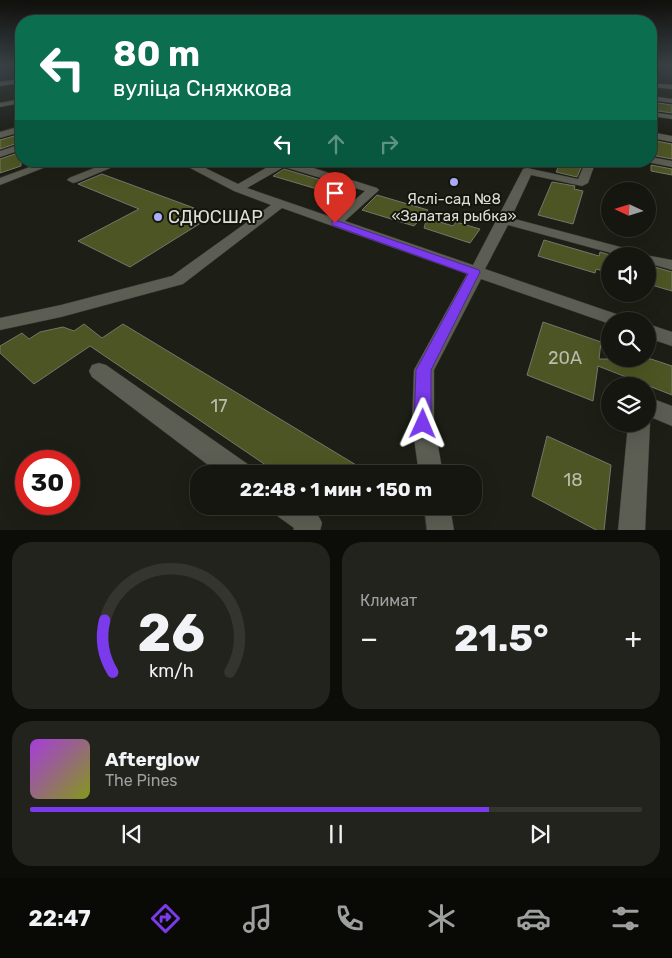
<!DOCTYPE html>
<html lang="ru">
<meta charset="utf-8">
<style>
body{margin:0;font-family:Rubik,sans-serif;background:#23231e;color:#f1f3f6;height:100vh;display:flex;flex-direction:column;font-size:19px;white-space:nowrap}
*{box-sizing:border-box;margin:0}
p{font-size:16px;color:#9e9f9f}
.icon{flex:none;width:28px;height:28px;fill:none;stroke:currentColor;stroke-width:2;stroke-linecap:round;stroke-linejoin:round}
.map{position:relative;height:530px;overflow:hidden}
.side{display:flex;flex-direction:column;gap:12px;padding:12px;background:#0c0c09;flex:1}
.side>*{flex:none}
.hud{position:absolute;left:15px;top:15px;width:642px;height:152px;border-radius:20px;box-shadow:0 5px 20px #0002,0 0 0 1px #353530;background:#0b6e4f;color:#fff;overflow:hidden}
.needle{width:32px;rotate:274deg}
.controls{position:absolute;left:601px;top:182px;display:grid;gap:10px}
.controls a{display:grid;place-items:center;width:55px;height:55px;border-radius:50%;background:#161610;box-shadow:0 5px 20px #0002,0 0 0 1px #353530;font-size:25px}
.speed{position:absolute;left:15px;top:450px;display:flex;gap:10px;font-size:25px;font-weight:700;text-align:center}
.speed>*{display:grid;place-content:center;width:65px;height:65px;border-radius:50%;background:#161610;box-shadow:0 5px 20px #0002,0 0 0 1px #353530;line-height:1}
.speed .limit{border:8px solid #d22;background:#fff;color:#111}
.pin{position:absolute;display:grid;place-items:center;width:42px;height:42px;color:#fff;margin:-51px -21px;border-radius:50% 50% 50% 0;rotate:-45deg;box-shadow:0 0 5px #0007}
.pin .icon{rotate:45deg}
.me{position:absolute;width:55px;margin:-28px;rotate:1deg;stroke-linejoin:round;filter:drop-shadow(0 0 4px #0008)}
.turn{display:flex;align-items:center;gap:18px;height:105px;padding:0 15px;font-size:22px}
.turn .icon{width:65px;height:65px;stroke-width:2.5}
.turn b{display:block;font-size:35px;line-height:42px}
.lanes{display:flex;align-items:center;height:48px;padding:0 15px;background:#0003;justify-content:center;gap:25px;direction:ltr}
.lanes .off{opacity:.35}
.big{font-size:38px;font-weight:700;line-height:1.1}
.side .widget{flex:1;display:flex;flex-direction:column;justify-content:center;gap:8px;min-width:0;padding:0 18px;border-radius:20px;background:#23231e}
.side .dial{align-items:center;gap:0}
.dial svg{height:130px;overflow:visible;fill:none;stroke:#353530;stroke-width:7;stroke-linecap:round;text-anchor:middle}
.dial text{fill:#f1f3f6;stroke:none}
.song{display:flex;align-items:center;gap:15px}
.cover{width:60px;height:60px;border-radius:8px;background:linear-gradient(135deg,hsl(280 70% 55%),hsl(70 70% 35%))}
.played{height:5px;border-radius:2px;background:linear-gradient(90deg,#7c3aed 75%,#353530 75%)}
.keys{display:flex;justify-content:space-around;direction:ltr}
.heat{display:flex;justify-content:space-between;align-items:center;font-size:28px;direction:ltr}
.side .tiles{flex:1;display:grid;gap:12px;grid-template-columns:1fr 1fr}
.widget:last-child{grid-column:span 2}
.trip{position:absolute;left:190px;top:465px;width:292px;height:50px;border-radius:20px;background:#161610;box-shadow:0 5px 20px #0002,0 0 0 1px #353530;font-weight:700;line-height:50px;text-align:center}
.tab-bar{display:flex;height:80px;justify-content:space-around;align-items:center;background:#090906;color:#9e9f9f}
.tab-bar .icon{width:35px;height:35px}
.tab-bar .current{color:#7c3aed}
.tab-bar b{font-size:22px;color:#f1f3f6}
.map>svg:first-child{display:block}
.building{fill:#4e5524;stroke:#74776b}
.lines{fill:none;stroke-linecap:round;stroke-linejoin:round}
.minor-casing{stroke:#363732;stroke-width:1}
.minor{fill:#5c5e53;fill-rule:evenodd}
.route{fill:#7c3aed;stroke:#51269a}
.poi-dot{fill:#abaffb;stroke:#14150c;stroke-width:2}
.labels{text-anchor:middle;stroke-width:4;stroke-linejoin:round;paint-order:stroke}
.far-poi-label{font-size:15px;fill:#dedfd9;stroke:#14150c}
.poi-label{font-size:18px;fill:#dedfd9;stroke:#14150c;text-anchor:start}
.near-number-label{font-size:18px;fill:#babcac}
</style>
<div class="map">
<svg width="672" height="531" viewBox="0 0 672 531">
<rect width="100%" height="100%" fill="#1d1e15"/>
<g class="building">
<polygon points="651,102 672,105 672,113 651,110"/>
<polygon points="21,134 21,142 0,149 0,140"/>
<polygon points="651,140 672,144 672,159 651,155"/>
<polygon points="21,152 21,166 0,173 0,159"/>
<polygon points="561,161 584,161 577,177 556,172"/>
<polygon points="651,165 672,169 672,175 651,171"/>
<polygon points="284,169 354,190 344,197 273,176"/>
<polygon points="102,174 194,208 185,214 204,221 130,267 78,241 139,209 78,184"/>
<polygon points="552,182 575,186 574,189 583,191 573,224 538,215"/>
<polygon points="377,195 428,210 414,226 362,210"/>
<polygon points="427,218 453,226 456,222 480,229 470,243 424,228"/>
<polygon points="544,240 599,256 600,252 610,255 610,273 596,269 595,273 538,256"/>
<polygon points="648,265 672,272 672,291 648,284"/>
<polygon points="543,322 601,342 599,359 651,359 672,366 672,395 598,366 593,401 527,375"/>
<polygon points="84,324 102,338 123,324 371,474 279,474 90,346 34,384 0,353 0,346 22,333 29,339 40,332 63,327 74,331"/>
<polygon points="547,436 611,465 604,531 598,531 532,496"/>
</g>
<g class="lines">
<defs>
<g id="minor">
<polygon points="665,65 672,65 672,68 666,66"/>
<polygon points="21,79 21,83 0,86 0,82"/>
<polygon points="651,83 672,85 672,89 651,87"/>
<polygon points="651,96 672,99 672,103 651,100"/>
<polygon points="21,99 21,103 0,107 0,103"/>
<polygon points="651,112 672,115 672,119 651,116"/>
<polygon points="21,126 21,132 0,138 0,132"/>
<polygon points="651,132 672,136 672,142 651,138"/>
<polygon points="21,144 21,150 0,157 0,151"/>
<polygon points="651,157 672,161 672,167 647,162 651,161"/>
<polygon points="46,161 61,161 0,185 0,178"/>
<polygon points="112,161 127,161 77,182 73,183 67,180 69,178"/>
<path d="M 177,161 L 191,161 L 238,184 L 278,161 L 291,161 L 377,188 L 379,190 L 377,192 L 345,221 L 473,265 L 523,169 L 527,168 L 578,179 L 586,161 L 596,161 L 588,183 L 582,186 L 531,175 L 511,218 L 643,253 L 645,255 L 672,260 L 672,270 L 648,263 L 648,256 L 622,256 L 508,225 L 485,269 L 625,317 L 628,321 L 610,321 L 610,324 L 481,279 L 434,370 L 434,424 L 443,474 L 419,474 L 412,424 L 414,370 L 467,274 L 282,208 L 183,284 L 61,317 L 0,330 L 0,318 L 61,305 L 172,276 L 271,205 L 234,191 ZM 284,167 L 365,191 L 334,218 L 247,188 Z"/>
<polygon points="648,324 672,332 672,346 648,338"/>
<polygon points="99,363 106,365 249,465 252,474 220,474 92,377 89,371 92,365"/>
<polygon points="648,397 672,406 672,426 648,416"/>
<polygon points="648,418 650,424 645,531 618,531 628,424 648,424"/>
<path d="M 272,506 C 292,506 313,501 322,523 L 320,531 L 293,531 L 294,528 L 276,515 Z"/>
<polygon points="424,506 450,506 454,531 427,531"/>
</g>
</defs>
<use href="#minor" class="minor-casing"/>
<use href="#minor" class="minor"/>
</g>
<linearGradient id="sky" x2="0" y2="1"><stop stop-color="#10100c"/><stop offset="0.47" stop-color="#3a4146"/><stop offset="1" stop-color="#3a4146" stop-opacity="0"/></linearGradient>
<rect width="672" height="139" fill="url(#sky)"/>
<polygon class="route" points="335,220 479,270 480,272 431,370 431,424 429,430 423,432 417,430 414,424 416,370 468,274 332,225 332,221"/>
<g class="poi-dot">
<circle cx="454" cy="182" r="5"/>
<circle cx="158" cy="217" r="5"/>
</g>
<g class="labels">
<g class="far-poi-label">
<text x="454" y="204">Яслі-сад №8<tspan x="454" dy="17">«Залатая рыбка»</tspan></text>
</g>
<g class="poi-label">
<text x="168" y="223">СДЮСШАР</text>
</g>
<g class="near-number-label">
<text x="565" y="364">20А</text>
<text x="219" y="412">17</text>
<text x="573" y="486">18</text>
</g>
</g>
</svg>
<div class="controls">
<a><svg class="needle" viewBox="-14 -14 28 28"><path d="M0-13l5 13h-10z" fill="#e53935"/><path d="M0 13l5-13h-10z" fill="#9e9f9f"/></svg></a>
<a><svg class="icon" aria-label="sound" viewBox="0 0 24 24"><path d="M4 9h4l5-4v14l-5-4H4zM17 9q2 3 0 6"/></svg></a>
<a><svg class="icon" aria-label="search" viewBox="0 0 24 24"><circle cx="10" cy="10" r="6"/><path d="M15 15l6 6"/></svg></a>
<a><svg class="icon" aria-label="layers" viewBox="0 0 24 24"><path d="M12 4l9 5-9 5-9-5zM3 14l9 5 9-5"/></svg></a>
</div>
<div class="speed"><div class="limit">30</div></div>
<div class="pin" style="left:335px;top:223px;background:#d93025"><svg class="icon" aria-label="arrive" viewBox="0 0 24 24"><path d="M6 21V4h12l-3 4 3 4H6"/></svg></div>
<svg class="me" style="left:423px;top:424px" viewBox="-20 -20 40 40"><path d="M0-17L14 15 0 8-14 15z" fill="#7c3aed" stroke="#fff" stroke-width="4"/></svg>
<div class="trip">22:48 · 1 мин · 150 m</div>
<div class="hud">
<div class="turn"><svg class="icon" aria-label="left" viewBox="0 0 24 24"><path d="M17 20v-9H6M10 6l-5 5 5 5"/></svg><div><b>80 m</b>вуліца Сняжкова</div></div>
<div class="lanes"><svg class="icon" aria-label="left" viewBox="0 0 24 24"><path d="M17 20v-9H6M10 6l-5 5 5 5"/></svg><svg class="icon off" aria-label="ahead" viewBox="0 0 24 24"><path d="M12 20V5M6 11l6-6 6 6"/></svg><svg class="icon off" aria-label="right" viewBox="0 0 24 24"><path d="M7 20v-9h11M14 6l5 5-5 5"/></svg></div>
</div>
</div>
<section class="side">
<div class="tiles">
<div class="widget dial"><svg viewBox="0 0 100 80">
<path d="M14 69A42 42 0 1 1 86 69"/>
<path d="M14 69A42 42 0 0 1 9 37" stroke="#7c3aed"/>
<text x="50" y="56" font-size="32" font-weight="700">26</text>
<text x="50" y="72" font-size="11">km/h</text>
</svg></div>
<div class="widget"><p>Климат</p>
<div class="heat"><a>−</a><b class="big">21.5°</b><a>+</a></div>
</div>
<div class="widget">
<div class="song"><i class="cover"></i><div><b>Afterglow</b><p>The Pines</p></div></div>
<div class="played"></div>
<div class="keys"><svg class="icon" aria-label="previous" viewBox="0 0 24 24"><path d="M18 5L8 12l10 7zM5 5v14"/></svg><svg class="icon" aria-label="pause" viewBox="0 0 24 24"><path d="M8 5v14M16 5v14"/></svg><svg class="icon" aria-label="next" viewBox="0 0 24 24"><path d="M6 5l10 7-10 7zM19 5v14"/></svg></div>
</div>
</div>
</section>
<nav class="tab-bar">
<b>22:47</b>
<svg class="icon current" aria-label="directions" viewBox="0 0 24 24"><path d="M12 3l9 9-9 9-9-9zM9 14v-3h6M13 9l2 2-2 2"/></svg>
<svg class="icon" aria-label="music" viewBox="0 0 24 24"><path d="M9 18V5l10-2v13"/><circle cx="6" cy="18" r="3"/><circle cx="16" cy="16" r="3"/></svg>
<svg class="icon" aria-label="phone" viewBox="0 0 24 24"><path d="M5 4h4l2 5-3 2q2 4 5 5l2-3 5 2v4C11 20 4 13 5 4z"/></svg>
<svg class="icon" aria-label="climate" viewBox="0 0 24 24"><path d="M12 3v18M4 7l16 10M4 17L20 7"/></svg>
<svg class="icon" aria-label="car" viewBox="0 0 24 24"><path d="M5 17H2v-5l4-1 3-4h7l3 4 3 1v5h-3M9 17h6M6 11h13"/><circle cx="7" cy="17" r="2"/><circle cx="17" cy="17" r="2"/></svg>
<svg class="icon" aria-label="filters" viewBox="0 0 24 24"><path d="M4 7h16M4 17h16"/><circle cx="9" cy="7" r="2"/><circle cx="15" cy="17" r="2"/></svg>
</nav>
